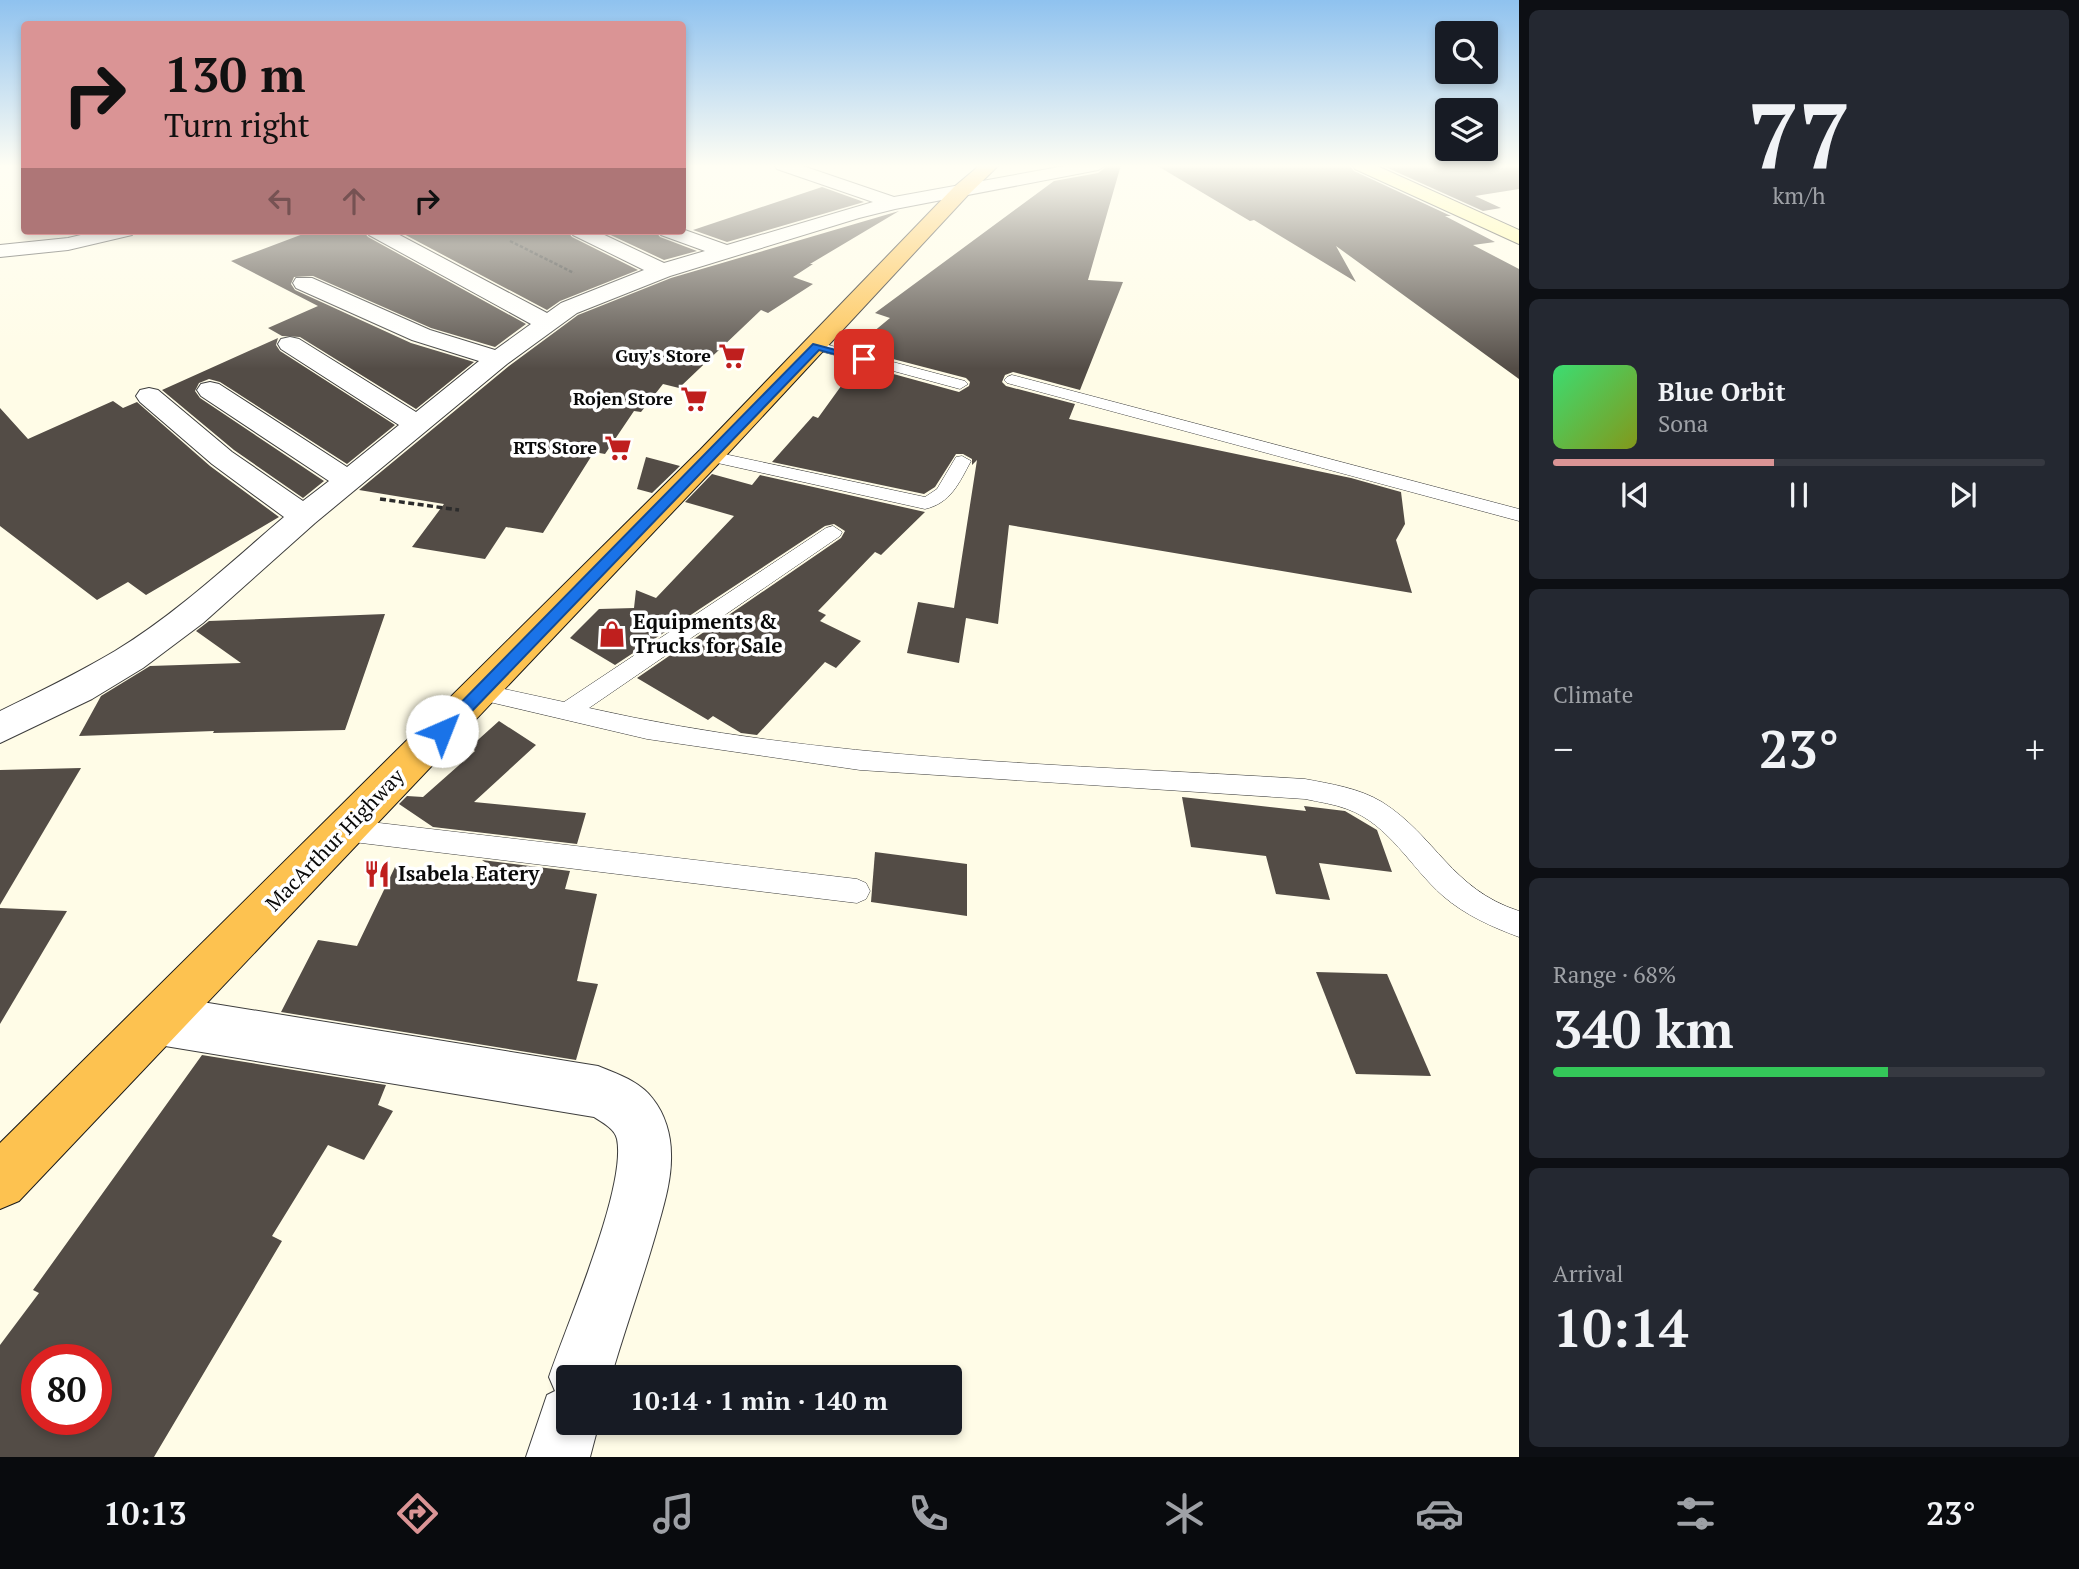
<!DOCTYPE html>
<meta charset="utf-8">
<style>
body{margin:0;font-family:"PT Serif",serif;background:#242831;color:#f1f3f6;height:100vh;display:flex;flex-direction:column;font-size:26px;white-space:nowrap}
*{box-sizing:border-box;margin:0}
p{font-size:23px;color:#9ea1a6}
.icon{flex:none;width:38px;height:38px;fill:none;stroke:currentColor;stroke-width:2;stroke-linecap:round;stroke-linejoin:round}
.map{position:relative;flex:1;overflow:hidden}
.side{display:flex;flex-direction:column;gap:10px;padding:10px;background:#0d0f14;width:560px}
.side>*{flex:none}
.banner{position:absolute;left:21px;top:21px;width:665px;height:214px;border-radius:7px;box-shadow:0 4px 10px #0003;background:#da9495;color:#111;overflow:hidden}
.controls{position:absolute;left:1435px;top:21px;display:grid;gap:14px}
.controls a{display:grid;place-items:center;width:63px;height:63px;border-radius:7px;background:#171b24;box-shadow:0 4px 10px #0003;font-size:35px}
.speed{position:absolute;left:21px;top:1344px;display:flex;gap:14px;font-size:35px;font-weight:700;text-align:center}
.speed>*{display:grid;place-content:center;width:91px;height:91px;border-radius:50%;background:#171b24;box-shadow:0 4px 10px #0003;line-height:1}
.speed .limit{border:10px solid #d22;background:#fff;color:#111}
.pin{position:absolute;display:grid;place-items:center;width:60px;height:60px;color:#fff;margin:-30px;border-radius:14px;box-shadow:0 4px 10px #0006}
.me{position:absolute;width:77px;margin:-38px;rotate:44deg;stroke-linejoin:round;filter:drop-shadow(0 0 5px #0008)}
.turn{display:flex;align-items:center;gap:24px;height:147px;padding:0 28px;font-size:32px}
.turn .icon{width:91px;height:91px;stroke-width:2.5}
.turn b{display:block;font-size:49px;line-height:60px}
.lanes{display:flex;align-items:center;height:66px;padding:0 28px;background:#0003;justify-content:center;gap:35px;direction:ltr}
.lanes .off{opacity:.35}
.big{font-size:52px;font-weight:700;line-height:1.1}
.side .card{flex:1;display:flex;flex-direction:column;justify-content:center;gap:10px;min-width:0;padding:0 24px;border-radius:10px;background:#242831}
.side .dial{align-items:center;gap:0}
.dial b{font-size:91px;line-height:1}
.song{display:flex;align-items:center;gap:21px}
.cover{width:84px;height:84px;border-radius:10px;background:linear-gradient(135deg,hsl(140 70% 55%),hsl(70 70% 35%))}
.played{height:7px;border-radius:4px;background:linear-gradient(90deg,#da9495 45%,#363941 45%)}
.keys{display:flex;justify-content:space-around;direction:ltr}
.heat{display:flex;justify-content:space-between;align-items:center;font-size:38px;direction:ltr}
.charge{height:10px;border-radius:5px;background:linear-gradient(90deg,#34c759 68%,#363941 0)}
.trip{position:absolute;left:556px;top:1365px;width:406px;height:70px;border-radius:7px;background:#171b24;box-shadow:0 4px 10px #0003;font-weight:700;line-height:70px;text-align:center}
.menu{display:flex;height:112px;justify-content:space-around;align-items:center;background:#090b0e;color:#9ea1a6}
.menu .icon{width:49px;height:49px}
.menu .active{color:#da9495}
.menu b{font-size:32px;color:#f1f3f6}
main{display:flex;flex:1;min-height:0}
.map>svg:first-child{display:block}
.building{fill:#534c46;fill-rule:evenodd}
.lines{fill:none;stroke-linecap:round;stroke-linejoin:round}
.service-casing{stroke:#3d3d3d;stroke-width:1}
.minor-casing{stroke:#3d3d3d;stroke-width:2}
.secondary-casing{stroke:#2c2c2c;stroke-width:2}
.trunk-casing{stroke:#1b1b1b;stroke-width:2}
.path-far1{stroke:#2c2c2c;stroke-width:2.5;stroke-dasharray:3.5 2;stroke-linecap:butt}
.path{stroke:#2c2c2c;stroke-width:3.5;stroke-dasharray:6 3.5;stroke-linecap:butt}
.service{fill:#fff;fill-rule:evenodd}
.minor{fill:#fff;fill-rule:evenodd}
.secondary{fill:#fffaa2;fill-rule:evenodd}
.trunk{fill:#fdc250;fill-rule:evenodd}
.route{fill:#1a73e8;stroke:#114b97;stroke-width:2}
.labels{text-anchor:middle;stroke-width:7;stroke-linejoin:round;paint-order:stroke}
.far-poi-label{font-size:18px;font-weight:bold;fill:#0a0a0a;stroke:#fff;text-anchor:end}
.poi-label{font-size:21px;font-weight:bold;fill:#0a0a0a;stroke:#fff;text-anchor:start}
.street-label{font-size:21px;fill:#0a0a0a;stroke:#fff}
</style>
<main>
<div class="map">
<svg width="1519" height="1457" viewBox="0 0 1519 1457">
<rect width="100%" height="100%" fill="#fffce7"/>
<g class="building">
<polygon points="1109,165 1121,165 1088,280 1123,282 1080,390 1013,372 1005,375 1002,382 1006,386 1075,404 1069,419 1351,478 1401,492 1405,524 1396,540 1412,593 1009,525 998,624 966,618 959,663 907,653 918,602 954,608 977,460 972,465 972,459 963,454 956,454 935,487 924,494 772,462 813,416 818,418 857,364 959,392 969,386 970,382 966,378 866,352 855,347 890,318 875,313 1054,181 1098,173"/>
<polygon points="1156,165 1349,165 1354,171 1451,216 1445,216 1495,242 1473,245 1519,269 1519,379 1336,246 1356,282 1254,220 1250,221"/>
<polygon points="1381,165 1519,165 1519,189 1475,196 1501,208 1483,211"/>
<polygon points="822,187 864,202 727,242 693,230"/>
<polygon points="899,211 810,264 813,264 793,277 813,284 768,313 761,310 679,388 663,384 641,412 634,411 605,454 594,452 543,533 506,527 485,559 412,547 444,504 359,490 509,366 578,315 671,278"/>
<polygon points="311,231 363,231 368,237 526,324 495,347 431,328 313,276 294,277 291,284 295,290 411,343 474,362 416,409 300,337 282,336 268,328 318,306 231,261"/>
<polygon points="398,231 567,231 572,237 638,270 560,301 547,310"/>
<polygon points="602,231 655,231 660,237 697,251 664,260"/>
<polygon points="278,338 276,345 280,351 395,425 347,464 220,382 209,379 199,383 195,391 200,398 324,481 303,498 234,450 162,390"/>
<polygon points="113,401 123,408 137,402 210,466 279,517 146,595 128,582 97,600 0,526 0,408 28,439"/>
<polygon points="646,457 680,466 652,493 637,489"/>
<polygon points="712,474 752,485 760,475 925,512 881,555 875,552 818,611 826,615 820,621 861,641 836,668 825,662 757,735 741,733 713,716 708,720 637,678 841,538 845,531 834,524 825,526 615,665 570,638 599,609 634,608 636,590 656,598 734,516 685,502"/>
<polygon points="385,614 345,730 213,733 214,731 79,736 101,696 150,666 241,663 196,631 209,621"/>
<polygon points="499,721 536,745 474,802 586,813 577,844 433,827 399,804 407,796 423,797 475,751 470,747"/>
<polygon points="81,768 0,905 0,770"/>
<polygon points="1182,797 1306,811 1304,806 1345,811 1377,830 1392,872 1319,863 1330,900 1276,894 1266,856 1191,847"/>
<polygon points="875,852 967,864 967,916 871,902"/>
<polygon points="482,860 570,871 565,889 597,894 577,981 598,984 576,1060 281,1012 318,940 357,946 395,867 514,882"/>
<polygon points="0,908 67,911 0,1024"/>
<polygon points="1316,972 1387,974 1431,1076 1356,1074"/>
<path d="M 202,1055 L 386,1085 L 378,1105 L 393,1111 L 364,1160 L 328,1145 L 272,1236 L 282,1241 L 154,1457 L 0,1457 L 0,1345 L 39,1293 L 33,1290 ZM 37,1360 L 96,1360 L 96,1419 L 37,1419 Z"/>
</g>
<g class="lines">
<defs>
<g id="service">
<polygon points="817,342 965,381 968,384 960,389 812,349 810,346"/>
<polygon points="1012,375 1519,509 1519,521 1007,383 1004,380 1007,377"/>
<path d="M 710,451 L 925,497 L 937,489 L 956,457 L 962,456 L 971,461 C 959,483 951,503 925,509 L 704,460 L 702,456 L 704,452 Z"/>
<path d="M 833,526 L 842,532 L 840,536 L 589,708 C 823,761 1066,764 1305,779 C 1331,784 1359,788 1382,802 C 1436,836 1451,889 1519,911 L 1519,937 C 1492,927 1465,915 1443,896 C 1411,868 1389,824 1347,809 C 1334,804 1319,802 1305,799 L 860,770 L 647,739 L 481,700 L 473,698 L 470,692 L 473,686 L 481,684 L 564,702 L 826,528 Z"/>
<polygon points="345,819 857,879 866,883 870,891 866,899 857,903 345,841 336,838 333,830 336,822"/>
</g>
<g id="minor">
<path d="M 774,165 L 800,165 L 894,197 L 1070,165 L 1107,165 L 1098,170 L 895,209 L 859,218 L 670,276 L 577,313 L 507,364 L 315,523 L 203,623 L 143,668 L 92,699 L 0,743 L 0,711 C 39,692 78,673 115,651 C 176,614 230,563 284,517 L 212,464 L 140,402 L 136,396 L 140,390 L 149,388 L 158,390 L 232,452 L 303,501 L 329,481 L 201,396 L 197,390 L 201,384 L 210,382 L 219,384 L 347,467 L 399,425 L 281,349 L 278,344 L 281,339 L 290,337 L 299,339 L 416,412 L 479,361 L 412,340 L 296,288 L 293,283 L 296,278 L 312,278 L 430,330 L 495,350 L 531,324 L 369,235 L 366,231 L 392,231 L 547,313 L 561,303 L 644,270 L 573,235 L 570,231 L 596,231 L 664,263 L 705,251 L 661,235 L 658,231 L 682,229 L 727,245 L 873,202 L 777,169 Z"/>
<polygon points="98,231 135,231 132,235 68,250 0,257 0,245 68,238"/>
<path d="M 159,995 L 598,1066 C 617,1074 640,1081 653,1099 C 665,1114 671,1135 671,1154 C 672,1180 663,1208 656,1233 C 642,1282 625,1329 611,1377 L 569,1377 L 569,1423 L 599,1423 L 590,1457 L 526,1457 L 547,1395 L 555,1391 L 549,1377 C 566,1326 627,1187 617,1139 C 615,1129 602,1122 594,1117 L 159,1045 L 142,1037 L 134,1020 L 142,1003 Z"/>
</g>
<polygon id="secondary" points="1352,165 1375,165 1519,230 1519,244 1355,169"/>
<polygon id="trunk" points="980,165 999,165 968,195 720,462 19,1201 0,1209 0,1143 700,450 954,187"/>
</defs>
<use href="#service" class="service-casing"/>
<use href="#minor" class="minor-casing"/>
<use href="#secondary" class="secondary-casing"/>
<use href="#trunk" class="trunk-casing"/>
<polyline class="path-far1" points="510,241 574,273"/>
<polyline class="path" points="380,499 459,510"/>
<use href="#service" class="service"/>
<use href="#minor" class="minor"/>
<use href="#secondary" class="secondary"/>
<use href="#trunk" class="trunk"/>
</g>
<linearGradient id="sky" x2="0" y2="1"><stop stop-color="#8fc2ef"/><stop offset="0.45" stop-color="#fffef4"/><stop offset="1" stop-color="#fffef4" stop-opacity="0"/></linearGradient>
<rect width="1519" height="369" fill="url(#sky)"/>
<polygon class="route" points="813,344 870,359 864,362 819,350 448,736 437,736 434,731 437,727"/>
<defs>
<symbol id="supermarket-bare" viewBox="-9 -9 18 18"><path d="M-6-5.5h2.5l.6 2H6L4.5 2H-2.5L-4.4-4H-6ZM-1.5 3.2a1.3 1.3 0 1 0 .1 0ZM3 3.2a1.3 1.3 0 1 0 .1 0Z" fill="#bf1f1e" stroke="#fff" stroke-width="2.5" paint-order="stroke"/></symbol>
<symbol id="shop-bare" viewBox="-9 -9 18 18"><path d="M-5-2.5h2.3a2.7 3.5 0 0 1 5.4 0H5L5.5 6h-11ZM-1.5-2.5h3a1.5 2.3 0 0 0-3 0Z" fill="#bf1f1e" stroke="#fff" stroke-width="2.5" paint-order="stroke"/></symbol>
<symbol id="restaurant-bare" viewBox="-9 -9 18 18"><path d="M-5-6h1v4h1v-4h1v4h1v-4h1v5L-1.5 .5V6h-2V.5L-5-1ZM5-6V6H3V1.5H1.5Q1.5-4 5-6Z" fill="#bf1f1e" stroke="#fff" stroke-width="2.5" paint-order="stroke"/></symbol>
</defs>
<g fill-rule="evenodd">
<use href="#supermarket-bare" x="713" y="337" width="38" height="38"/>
<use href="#supermarket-bare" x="675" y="380" width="38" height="38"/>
<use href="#supermarket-bare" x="599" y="429" width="38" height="38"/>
<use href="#shop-bare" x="593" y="615" width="38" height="38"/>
<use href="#restaurant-bare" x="358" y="855" width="38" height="38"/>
</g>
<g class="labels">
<g class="far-poi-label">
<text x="711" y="362">Guy's Store</text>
<text x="673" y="405">Rojen Store</text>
<text x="597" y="454">RTS Store</text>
</g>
<g class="poi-label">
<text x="633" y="629">Equipments &amp;<tspan x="633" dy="24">Trucks for Sale</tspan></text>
<text x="398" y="881">Isabela Eatery</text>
</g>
<g class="street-label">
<text transform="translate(335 840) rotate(-46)" y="7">MacArthur Highway</text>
</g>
</g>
</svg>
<div class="controls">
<a><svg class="icon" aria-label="search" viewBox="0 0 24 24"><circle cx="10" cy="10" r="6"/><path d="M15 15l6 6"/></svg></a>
<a><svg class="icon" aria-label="layers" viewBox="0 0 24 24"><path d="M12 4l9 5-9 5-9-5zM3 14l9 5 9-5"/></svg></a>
</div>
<div class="speed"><div class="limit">80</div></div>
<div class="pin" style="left:864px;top:359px;background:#d93025"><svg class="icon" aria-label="arrive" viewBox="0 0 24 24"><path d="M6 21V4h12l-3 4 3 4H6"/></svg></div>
<svg class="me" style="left:442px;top:731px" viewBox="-20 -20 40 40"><circle r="19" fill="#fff"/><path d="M0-13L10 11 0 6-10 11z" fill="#1a73e8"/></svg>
<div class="trip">10:14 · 1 min · 140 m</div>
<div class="banner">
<div class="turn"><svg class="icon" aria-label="right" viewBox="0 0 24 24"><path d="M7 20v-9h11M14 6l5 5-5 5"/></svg><div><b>130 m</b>Turn right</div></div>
<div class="lanes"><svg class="icon off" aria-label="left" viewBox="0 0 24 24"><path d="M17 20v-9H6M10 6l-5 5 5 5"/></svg><svg class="icon off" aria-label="ahead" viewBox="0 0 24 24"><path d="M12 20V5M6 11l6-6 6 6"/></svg><svg class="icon" aria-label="right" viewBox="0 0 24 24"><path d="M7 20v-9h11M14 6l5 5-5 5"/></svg></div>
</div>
</div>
<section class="side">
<div class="card dial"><b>77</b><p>km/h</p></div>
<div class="card">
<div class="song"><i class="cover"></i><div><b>Blue Orbit</b><p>Sona</p></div></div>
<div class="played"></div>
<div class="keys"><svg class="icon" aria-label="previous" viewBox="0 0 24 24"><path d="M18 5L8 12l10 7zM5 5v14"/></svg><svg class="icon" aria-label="pause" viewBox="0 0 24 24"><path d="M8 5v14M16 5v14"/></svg><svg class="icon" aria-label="next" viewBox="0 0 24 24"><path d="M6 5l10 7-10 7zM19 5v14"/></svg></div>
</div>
<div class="card"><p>Climate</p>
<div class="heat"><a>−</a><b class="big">23°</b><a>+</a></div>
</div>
<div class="card"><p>Range · 68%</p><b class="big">340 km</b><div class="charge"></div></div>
<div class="card"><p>Arrival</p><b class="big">10:14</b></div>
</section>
</main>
<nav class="menu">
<b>10:13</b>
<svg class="icon active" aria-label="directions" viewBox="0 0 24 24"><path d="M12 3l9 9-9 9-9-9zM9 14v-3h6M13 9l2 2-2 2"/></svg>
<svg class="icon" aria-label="music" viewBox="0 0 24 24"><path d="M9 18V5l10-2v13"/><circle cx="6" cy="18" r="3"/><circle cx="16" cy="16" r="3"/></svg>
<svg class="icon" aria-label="phone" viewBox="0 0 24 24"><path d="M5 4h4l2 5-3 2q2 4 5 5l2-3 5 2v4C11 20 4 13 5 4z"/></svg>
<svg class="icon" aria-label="climate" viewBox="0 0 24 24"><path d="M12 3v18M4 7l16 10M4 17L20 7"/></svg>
<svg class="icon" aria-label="car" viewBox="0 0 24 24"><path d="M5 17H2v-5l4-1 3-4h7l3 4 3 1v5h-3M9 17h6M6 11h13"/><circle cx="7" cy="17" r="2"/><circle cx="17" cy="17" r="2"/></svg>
<svg class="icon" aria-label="filters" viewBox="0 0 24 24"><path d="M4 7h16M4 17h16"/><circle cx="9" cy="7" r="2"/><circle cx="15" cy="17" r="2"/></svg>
<b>23°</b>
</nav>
